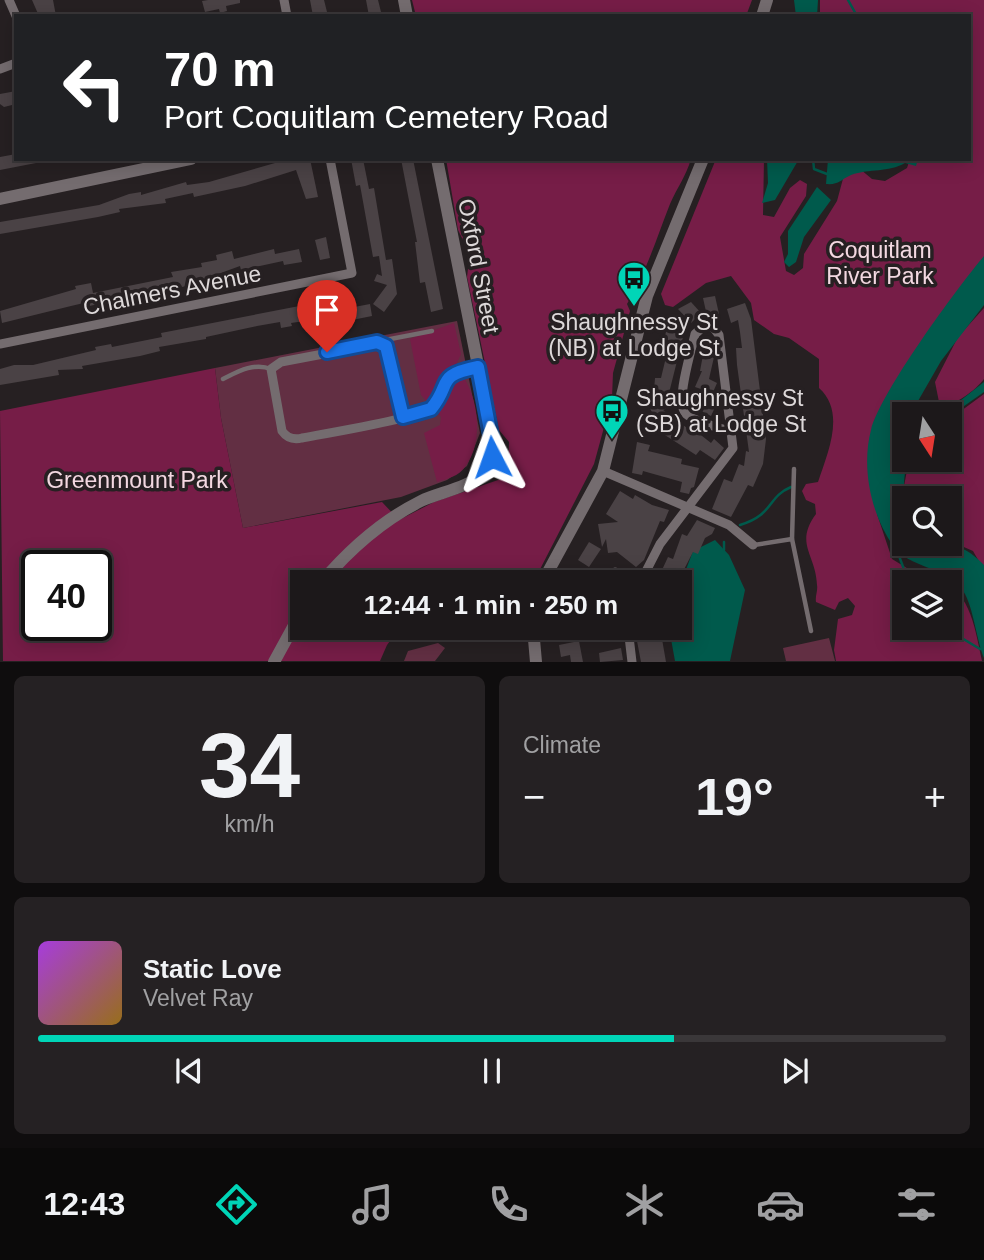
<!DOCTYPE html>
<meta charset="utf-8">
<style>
body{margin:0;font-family:Helvetica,sans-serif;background:#252123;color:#f1f3f6;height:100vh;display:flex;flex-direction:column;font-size:26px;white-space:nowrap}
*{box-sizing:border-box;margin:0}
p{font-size:23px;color:#a0a0a2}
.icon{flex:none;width:38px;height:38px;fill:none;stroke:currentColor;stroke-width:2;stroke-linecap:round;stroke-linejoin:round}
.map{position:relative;height:662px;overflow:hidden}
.details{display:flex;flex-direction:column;gap:14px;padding:14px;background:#0f0d0e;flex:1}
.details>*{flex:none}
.banner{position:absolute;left:14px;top:14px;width:957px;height:147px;border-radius:0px;box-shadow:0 4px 18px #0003,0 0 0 2px #3a3739;background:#202124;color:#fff;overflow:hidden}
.needle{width:46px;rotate:168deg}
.fabs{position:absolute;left:892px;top:402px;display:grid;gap:14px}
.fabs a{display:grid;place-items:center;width:70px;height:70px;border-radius:0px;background:#1c181a;box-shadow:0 4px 18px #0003,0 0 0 2px #3a3739;font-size:35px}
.speed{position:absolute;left:21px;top:550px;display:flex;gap:14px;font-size:35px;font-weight:700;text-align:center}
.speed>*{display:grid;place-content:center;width:91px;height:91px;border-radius:50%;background:#1c181a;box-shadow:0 4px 18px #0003,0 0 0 2px #3a3739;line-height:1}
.speed .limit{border:4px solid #111;border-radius:10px;background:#fff;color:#111}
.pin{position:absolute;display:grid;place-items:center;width:60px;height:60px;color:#fff;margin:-72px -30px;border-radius:50% 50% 50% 0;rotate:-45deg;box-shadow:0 0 7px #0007}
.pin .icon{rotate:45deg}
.me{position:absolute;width:77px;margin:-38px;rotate:356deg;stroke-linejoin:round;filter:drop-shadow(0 0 5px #0008)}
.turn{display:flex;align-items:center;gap:24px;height:147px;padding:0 35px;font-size:32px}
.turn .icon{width:91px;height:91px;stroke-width:2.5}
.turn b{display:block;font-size:49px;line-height:60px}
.big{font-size:52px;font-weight:700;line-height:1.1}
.details .widget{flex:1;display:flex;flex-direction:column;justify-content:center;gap:10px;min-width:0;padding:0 24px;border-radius:10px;background:#252123}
.details .dial{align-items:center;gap:0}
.dial b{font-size:91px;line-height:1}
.song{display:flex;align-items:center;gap:21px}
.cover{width:84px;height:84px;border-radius:10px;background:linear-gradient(135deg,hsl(280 70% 55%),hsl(40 70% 35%))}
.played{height:7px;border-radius:4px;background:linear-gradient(90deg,#00d5b7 70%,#3a3739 70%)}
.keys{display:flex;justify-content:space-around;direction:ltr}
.heat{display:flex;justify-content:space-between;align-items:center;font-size:38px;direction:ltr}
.details .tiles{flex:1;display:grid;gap:14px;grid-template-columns:1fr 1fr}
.widget:last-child{grid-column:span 2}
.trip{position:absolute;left:290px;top:570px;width:402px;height:70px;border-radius:0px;background:#1c181a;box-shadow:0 4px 18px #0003,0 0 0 2px #3a3739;font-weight:700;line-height:70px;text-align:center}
.tabs{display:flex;height:112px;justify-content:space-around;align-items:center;background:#0b0a0a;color:#a0a0a2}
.tabs .icon{width:49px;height:49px}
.tabs .current{color:#00d5b7}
.tabs b{font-size:32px;color:#f1f3f6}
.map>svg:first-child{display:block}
.green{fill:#622f43}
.forest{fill:#761d47;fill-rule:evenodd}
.water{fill:#005a4c}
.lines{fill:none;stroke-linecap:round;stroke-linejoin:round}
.stream{stroke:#005a4c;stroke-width:2.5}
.building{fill:#4a4245}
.lane{stroke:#746c6f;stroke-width:4.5}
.street{stroke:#746c6f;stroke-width:9}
.secondary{stroke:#746c6f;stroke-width:12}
.route-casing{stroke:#114b97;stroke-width:18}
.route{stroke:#1a73e8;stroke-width:12}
.labels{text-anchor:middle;stroke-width:7;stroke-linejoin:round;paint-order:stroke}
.park-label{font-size:23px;fill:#f3d8e1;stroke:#262022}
.street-label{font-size:23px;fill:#ddd8d9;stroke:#262022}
.poi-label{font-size:23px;fill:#ddd8d9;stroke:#262022}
</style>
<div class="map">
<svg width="984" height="662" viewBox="0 0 984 662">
<rect width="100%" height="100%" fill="#262022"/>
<g class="green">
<polygon points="457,321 480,433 467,466 447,480 401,497 243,528 221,418 215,368"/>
<polygon points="829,638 835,661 786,661 783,648"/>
<polygon points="438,643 445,648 435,661 404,661 408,651"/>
</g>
<g class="forest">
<polygon points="412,0 752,0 746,16 416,16"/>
<path d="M 820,0 L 984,0 L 984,279 L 909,370 L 877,514 L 892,559 L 910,570 L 919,583 L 905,583 L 905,628 L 950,628 L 950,583 L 926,583 L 924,576 L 931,571 C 971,594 973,619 982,661 L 836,661 L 834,650 L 838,619 L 852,615 L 855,606 L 848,598 L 839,602 L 835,610 L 816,602 C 815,596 818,591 817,585 C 816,554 794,544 816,514 L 815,504 L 806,500 L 802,491 L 806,484 L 818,482 C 828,452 846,412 819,388 L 819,359 L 789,338 L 774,334 L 754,320 L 751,303 L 731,276 L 706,283 L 673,307 L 665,305 L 661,294 L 716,159 L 764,159 L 763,215 L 774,217 L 790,188 L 800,180 L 807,184 L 806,196 L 780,237 L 786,271 L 794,275 L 803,268 L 804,254 L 837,201 L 844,175 L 860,169 L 872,179 L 885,181 L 907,168 L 910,159 L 970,159 L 970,16 L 820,16 Z"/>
<path d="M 446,159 L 691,159 C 686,176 677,188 670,204 C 657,237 646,273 627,304 L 630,311 L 613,373 L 612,398 L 594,464 L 533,583 L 303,583 L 303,628 L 400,628 L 387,645 L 380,661 L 3,661 L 0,411 L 215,368 L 221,418 L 243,528 L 382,502 L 399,520 L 434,502 L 501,479 L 508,472 L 509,442 L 499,430 L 467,277 L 468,269 L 474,267 L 479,256 L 466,246 L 458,230 ZM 37,565 L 96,565 L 96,625 L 37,625 Z"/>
<path d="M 984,308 L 984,379 C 975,391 955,405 940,407 L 935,382 L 958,337 Z"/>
<path d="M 454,323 L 461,354 L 455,367 C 478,388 486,441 465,467 C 459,476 447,479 437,482 L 424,433 L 440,425 L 441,417 L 421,395 L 410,339 Z"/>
<polygon points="984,394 984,570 973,551 950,541 950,499 906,499 904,486 909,460 950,460 950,419"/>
</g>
<g class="water">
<polygon points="794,0 818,0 817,16 796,16"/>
<polygon points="767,159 799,159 775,200 762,203 768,183"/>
<path d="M 828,159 L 918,159 L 916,166 L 905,163 C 888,173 870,168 851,175 C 840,180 839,185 826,184 Z"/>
<polygon points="817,187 831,200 804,237 796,262 789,267 784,262 788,254 788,231"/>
<path d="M 984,256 L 984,305 L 941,361 L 910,415 L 905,415 L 905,460 L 907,460 C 901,489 905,515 905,544 C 939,544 959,538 984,565 L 984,658 C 976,639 973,602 961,588 C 944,567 909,567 894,547 C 871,515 861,468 871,430 C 880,393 957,288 984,256 Z"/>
<polygon points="984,382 984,392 950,416 942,415"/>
<polygon points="715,540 729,555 745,590 730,661 675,661 669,628 681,628 681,583 693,551"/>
</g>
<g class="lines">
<g class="stream">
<polyline points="848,0 857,16"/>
<polyline points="813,159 814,169 827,174"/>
<path d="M 740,525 C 774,515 767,497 791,487"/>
<polyline points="895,545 909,583"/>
<polyline points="724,550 724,542"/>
<polyline points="945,628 980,649 984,648"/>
</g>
</g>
<g class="building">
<polygon points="32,0 53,0 56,16 39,16"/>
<polygon points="208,0 240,0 240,3 226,6 227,11 220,13 219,9 205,12 202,1"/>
<polygon points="310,0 324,0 328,16 313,16"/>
<polygon points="366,0 378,0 382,16 369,16"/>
<polygon points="16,91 16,104 4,107 0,104 0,94"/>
<polygon points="16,154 16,159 36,159 36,163 0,170 0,157"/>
<polygon points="289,159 310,159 318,197 306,199 296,170 245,186 194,197 193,193 165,199 166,203 119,209 120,212 98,217 0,234 0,222 99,205 129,194 141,192 141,195 186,182 187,185 209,182"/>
<polygon points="351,159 363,159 369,189 374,188 386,260 392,259 397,294 384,312 373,304 387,285 374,281 377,274 382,276 379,256 373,257 360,185 356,186"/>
<polygon points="401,159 413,159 443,309 431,312 425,282 420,283 415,242 417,242"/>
<polygon points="326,237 330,258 320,260 315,240"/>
<polygon points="274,249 275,254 299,249 302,262 284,265 283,261 241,270 240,266 207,278 208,281 169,290 89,306 88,302 71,306 2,323 0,311 76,289 75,286 91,283 93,293 173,277 171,272 202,267 201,263 217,260 216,255 232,251 234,259"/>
<polygon points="715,296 719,314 707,316 703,298"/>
<polygon points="320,302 322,308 344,304 346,315 291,323 292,326 281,328 280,322 257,326 206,337 206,339 159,347 160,351 140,356 82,366 83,369 58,370 59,375 0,385 0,369 14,365 33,365 96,350 95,347 111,344 112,347 162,337 161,333"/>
<polygon points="691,302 701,313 691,323 678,309"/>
<polygon points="745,303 751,319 766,439 763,464 753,487 748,485 731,517 712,509 724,479 732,482 739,464 744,466 746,451 749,452 737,365 736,348 742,348 740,332 738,320 731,323 727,309"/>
<polygon points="370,304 372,316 352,320 349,308"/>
<polygon points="669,316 687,321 669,393 654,391 655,378 661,378 667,353 662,352 663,347"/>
<polygon points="703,355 714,357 709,379 717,383 710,399 717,403 711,416 693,407 701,389 695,387 702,371 700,371"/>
<polygon points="664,396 669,407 663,410 695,434 697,432 711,443 714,439 724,448 715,460 700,450 696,455 654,428 657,423 648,404"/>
<polygon points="637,442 650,445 648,451 682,459 681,464 699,468 694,487 691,488 689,494 680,492 682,482 643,471 642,475 632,473"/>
<polygon points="620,491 633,499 635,495 652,505 669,510 664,522 660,521 644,560 636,567 617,552 608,553 606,539 602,547 598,524 618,522 606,514"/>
<polygon points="697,520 715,528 712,534 705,538 698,554 693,552 677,583 656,583 668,557 673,559 682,534 687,536"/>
<polygon points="589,542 601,549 589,567 578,560"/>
<polygon points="572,570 591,574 589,583 570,581"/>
<polygon points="642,628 652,628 649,638 662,639 666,662 641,662 637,641 645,640"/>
<polygon points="579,641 583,662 571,662 570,655 561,657 559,645"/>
<polygon points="621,648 623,660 600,662 599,653"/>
</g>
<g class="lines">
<g class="lane">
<polyline points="380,341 432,331"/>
<path d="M 223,379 C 237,372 254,362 271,369"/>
<polyline points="792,539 794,469"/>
<polyline points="754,545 792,539 811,631"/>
</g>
<g class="street">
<polyline points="9,0 16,16"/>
<polyline points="284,0 287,16"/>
<polyline points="0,69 16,63"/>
<polyline points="0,344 352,273 330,159"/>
<path d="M 403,417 L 390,352 L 381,343 L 281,362 L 271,369 L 282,431 C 287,438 294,440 302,438 C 323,434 419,418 430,409 C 440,402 440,386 448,376 L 478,367"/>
<polyline points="603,471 729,525 753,545"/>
<polyline points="615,572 640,581"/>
<path d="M 640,583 L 660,544 L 733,448 L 719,335 L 713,327 L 703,327 L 695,334 C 692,349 674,404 686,414 C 697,423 719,427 732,432"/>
<polyline points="628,628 632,662"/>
<polyline points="593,636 628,635"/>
</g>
<g class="secondary">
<polyline points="404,0 407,16"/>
<polyline points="762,16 767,0"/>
<polyline points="0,199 191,159"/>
<path d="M 321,583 C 348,551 383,520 421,501 C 440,492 469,488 484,472 C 493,462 494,449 492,436 L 437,159"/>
<polyline points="542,583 603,471 647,296 703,159"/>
<polyline points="533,628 536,662"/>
<polyline points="274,662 303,609"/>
</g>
</g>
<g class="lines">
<defs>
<path id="route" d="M 327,352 L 377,342 L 386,346 L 403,417 L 431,409 C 453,383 434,376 478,367 L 492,441 L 492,457"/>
</defs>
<use href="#route" class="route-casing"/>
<use href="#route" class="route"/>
</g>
<defs>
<symbol id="bus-pin" viewBox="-11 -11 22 30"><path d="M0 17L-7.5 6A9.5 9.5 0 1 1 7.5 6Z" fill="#00d5b7" stroke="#262022"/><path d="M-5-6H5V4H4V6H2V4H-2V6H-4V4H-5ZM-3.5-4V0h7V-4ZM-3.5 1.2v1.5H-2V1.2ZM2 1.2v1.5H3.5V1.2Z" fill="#111"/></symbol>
</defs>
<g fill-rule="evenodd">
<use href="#bus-pin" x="615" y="259" width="38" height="52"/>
<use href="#bus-pin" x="593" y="392" width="38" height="52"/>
</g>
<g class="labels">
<g class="park-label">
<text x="880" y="258">Coquitlam<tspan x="880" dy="26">River Park</tspan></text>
<text x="137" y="488">Greenmount Park</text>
</g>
<g class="street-label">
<text transform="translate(479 266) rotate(79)" y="8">Oxford Street</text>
<text transform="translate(172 290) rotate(-11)" y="8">Chalmers Avenue</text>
</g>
<g class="poi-label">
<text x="634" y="330">Shaughnessy St<tspan x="634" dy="26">(NB) at Lodge St</tspan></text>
<text x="636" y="406" text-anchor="start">Shaughnessy St<tspan x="636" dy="26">(SB) at Lodge St</tspan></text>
</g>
</g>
</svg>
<div class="fabs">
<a><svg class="needle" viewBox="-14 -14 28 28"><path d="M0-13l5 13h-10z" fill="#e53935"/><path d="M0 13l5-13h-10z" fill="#a0a0a2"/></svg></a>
<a><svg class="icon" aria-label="search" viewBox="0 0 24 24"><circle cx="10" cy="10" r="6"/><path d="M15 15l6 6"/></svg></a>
<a><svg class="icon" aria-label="layers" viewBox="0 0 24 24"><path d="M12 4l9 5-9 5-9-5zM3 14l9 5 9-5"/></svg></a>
</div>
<div class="speed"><div class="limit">40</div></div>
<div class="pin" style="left:327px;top:352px;background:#d93025"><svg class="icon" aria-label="arrive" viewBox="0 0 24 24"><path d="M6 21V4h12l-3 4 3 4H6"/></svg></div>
<svg class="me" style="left:492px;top:457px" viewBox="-20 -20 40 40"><path d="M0-17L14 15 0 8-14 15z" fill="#1a73e8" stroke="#fff" stroke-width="4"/></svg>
<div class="trip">12:44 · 1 min · 250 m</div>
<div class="banner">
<div class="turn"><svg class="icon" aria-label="left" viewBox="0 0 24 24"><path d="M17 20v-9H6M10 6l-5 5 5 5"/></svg><div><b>70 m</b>Port Coquitlam Cemetery Road</div></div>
</div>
</div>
<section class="details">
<div class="tiles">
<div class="widget dial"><b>34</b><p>km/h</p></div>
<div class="widget"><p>Climate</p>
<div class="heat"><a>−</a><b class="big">19°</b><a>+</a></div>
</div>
<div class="widget">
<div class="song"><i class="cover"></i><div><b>Static Love</b><p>Velvet Ray</p></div></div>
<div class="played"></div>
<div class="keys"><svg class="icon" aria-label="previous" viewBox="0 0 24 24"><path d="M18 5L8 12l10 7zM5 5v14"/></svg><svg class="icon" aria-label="pause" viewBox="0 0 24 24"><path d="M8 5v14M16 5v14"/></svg><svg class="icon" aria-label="next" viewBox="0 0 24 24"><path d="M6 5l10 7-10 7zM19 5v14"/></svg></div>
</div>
</div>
</section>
<nav class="tabs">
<b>12:43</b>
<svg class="icon current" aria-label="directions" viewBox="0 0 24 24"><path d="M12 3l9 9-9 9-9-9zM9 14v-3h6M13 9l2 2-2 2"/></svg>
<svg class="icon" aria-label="music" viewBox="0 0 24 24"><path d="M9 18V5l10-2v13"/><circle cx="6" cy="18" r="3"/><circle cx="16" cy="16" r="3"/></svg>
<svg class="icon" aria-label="phone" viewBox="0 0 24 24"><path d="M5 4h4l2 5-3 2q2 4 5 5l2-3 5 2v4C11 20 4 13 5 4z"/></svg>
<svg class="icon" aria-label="climate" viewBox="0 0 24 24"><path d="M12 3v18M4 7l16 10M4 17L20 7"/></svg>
<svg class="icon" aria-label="car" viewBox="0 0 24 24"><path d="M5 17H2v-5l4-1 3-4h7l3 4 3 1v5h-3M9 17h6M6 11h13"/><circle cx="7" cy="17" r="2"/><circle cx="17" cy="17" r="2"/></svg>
<svg class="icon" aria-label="filters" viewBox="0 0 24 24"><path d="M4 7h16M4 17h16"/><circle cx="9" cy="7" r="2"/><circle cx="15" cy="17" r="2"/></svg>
</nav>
